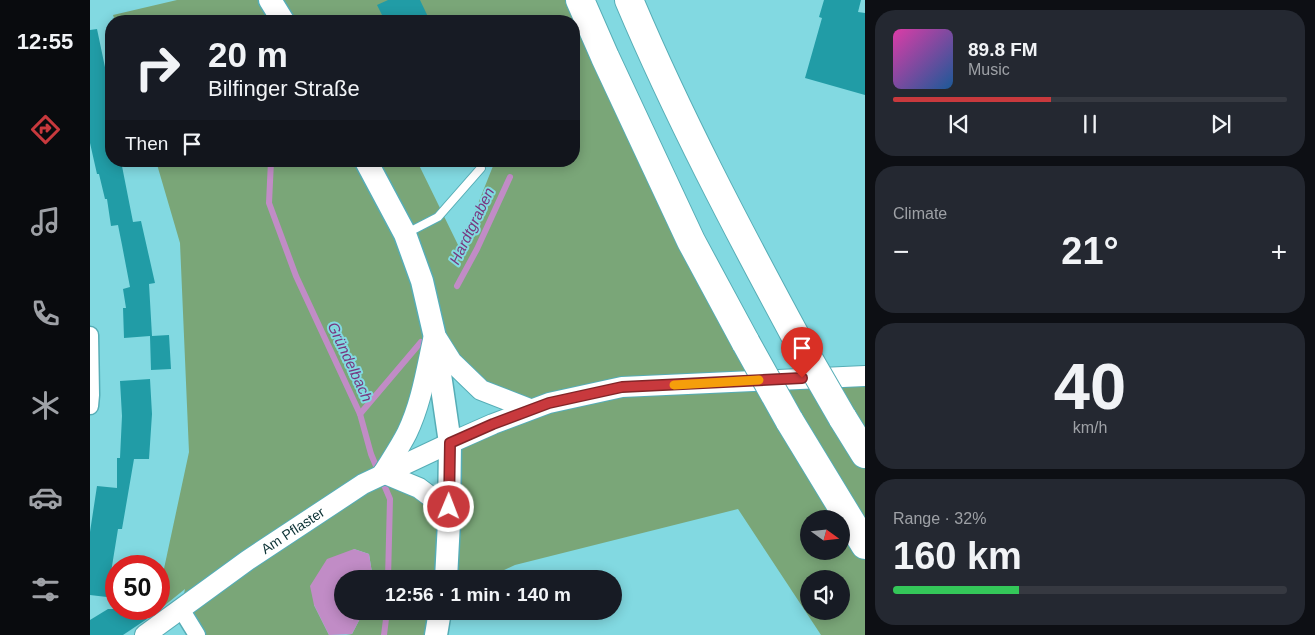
<!DOCTYPE html>
<meta charset="utf-8">
<style>
body{margin:0;font-family:Helvetica,sans-serif;background:#242831;color:#f1f3f6;height:100vh;display:flex;flex-direction:column;font-size:19px;white-space:nowrap}
*{box-sizing:border-box;margin:0}
p{font-size:16px;color:#9ea1a6}
.icon{flex:none;width:28px;height:28px;fill:none;stroke:currentColor;stroke-width:2;stroke-linecap:round;stroke-linejoin:round}
.map{position:relative;flex:1;overflow:hidden}
.sheet{display:flex;flex-direction:column;gap:10px;padding:10px;background:#0d0f14;width:450px}
.sheet>*{flex:none}
.hud{position:absolute;left:15px;top:15px;width:475px;height:152px;border-radius:20px;box-shadow:0 2px 12px #0003;background:#171b24;color:#f1f3f6;overflow:hidden}
.needle{width:32px;rotate:105deg}
.buttons{position:absolute;left:710px;top:510px;display:grid;gap:10px}
.buttons a{display:grid;place-items:center;width:50px;height:50px;border-radius:50%;background:#171b24;box-shadow:0 2px 12px #0003;font-size:25px}
.speed{position:absolute;left:15px;top:555px;display:flex;gap:10px;font-size:25px;font-weight:700;text-align:center}
.speed>*{display:grid;place-content:center;width:65px;height:65px;border-radius:50%;background:#171b24;box-shadow:0 2px 12px #0003;line-height:1}
.speed .limit{border:8px solid #d22;background:#fff;color:#111}
.pin{position:absolute;display:grid;place-items:center;width:42px;height:42px;color:#fff;margin:-51px -21px;border-radius:50% 50% 50% 0;rotate:-45deg;box-shadow:0 0 5px #0007}
.pin .icon{rotate:45deg}
.me{position:absolute;width:55px;margin:-28px;rotate:1deg;stroke-linejoin:round;filter:drop-shadow(0 0 4px #0008)}
.turn{display:flex;align-items:center;gap:18px;height:105px;padding:0 20px;font-size:22px}
.turn .icon{width:65px;height:65px;stroke-width:2.5}
.turn b{display:block;font-size:35px;line-height:42px}
.then{display:flex;align-items:center;height:48px;padding:0 20px;background:#0003;gap:10px;font-size:19px}
.big{font-size:38px;font-weight:700;line-height:1.1}
.sheet .tile{flex:1;display:flex;flex-direction:column;justify-content:center;gap:8px;min-width:0;padding:0 18px;border-radius:20px;background:#242831}
.sheet .dial{align-items:center;gap:0}
.dial b{font-size:65px;line-height:1}
.song{display:flex;align-items:center;gap:15px}
.cover{width:60px;height:60px;border-radius:8px;background:linear-gradient(135deg,hsl(320 70% 55%),hsl(210 70% 35%))}
.played{height:5px;border-radius:2px;background:linear-gradient(90deg,#c8393d 40%,#363941 40%)}
.keys{display:flex;justify-content:space-around;direction:ltr}
.heat{display:flex;justify-content:space-between;align-items:center;font-size:28px;direction:ltr}
.charge{height:8px;border-radius:4px;background:linear-gradient(90deg,#34c759 32%,#363941 0)}
.trip{position:absolute;left:244px;top:570px;width:288px;height:50px;border-radius:25px;background:#171b24;box-shadow:0 2px 12px #0003;font-weight:700;line-height:50px;text-align:center}
main{display:flex;flex:1;min-height:0}
.tabs{display:flex;flex-direction:column;width:90px;justify-content:space-around;align-items:center;background:#090b0e;color:#9ea1a6}
.tabs .icon{width:35px;height:35px}
.tabs .current{color:#c8393d}
.tabs b{font-size:22px;color:#f1f3f6}
.map>svg:first-child{display:block}
.green{fill:#7aa678;fill-rule:evenodd}
.water{fill:#c18cc6}
.lines{fill:none;stroke-linecap:round;stroke-linejoin:round}
.stream{stroke:#c18cc6;stroke-width:6}
.building{fill:#219ca6}
.service-casing{stroke:#56adb6;stroke-width:10}
.minor-casing{stroke:#56adb6;stroke-width:19}
.tertiary-casing{stroke:#56adb6;stroke-width:22}
.secondary-casing{stroke:#56adb6;stroke-width:25}
.motorway-casing{stroke:#56adb6;stroke-width:30}
.service{stroke:#fff;stroke-width:8}
.minor{stroke:#fff;stroke-width:16}
.tertiary{stroke:#fff;stroke-width:20}
.secondary{stroke:#fff;stroke-width:22}
.motorway{stroke:#fff;stroke-width:28}
.motorway-bridge-casing{stroke:#56adb6;stroke-width:30;stroke-linecap:butt}
.motorway-bridge{stroke:#fff;stroke-width:28}
.route-casing{stroke:#822528;stroke-width:12}
.route{stroke:#c8393d;stroke-width:9}
.slow{stroke:#f59e0b;stroke-width:9}
.labels{text-anchor:middle;stroke-width:4;stroke-linejoin:round;paint-order:stroke}
.street-label{font-size:14px;fill:#0d3336;stroke:#82d9e1}
.water-label{font-size:15px;font-style:italic;fill:#78377f;stroke:#82d9e1}
</style>
<main>
<nav class="tabs">
<b>12:55</b>
<svg class="icon current" aria-label="directions" viewBox="0 0 24 24"><path d="M12 3l9 9-9 9-9-9zM9 14v-3h6M13 9l2 2-2 2"/></svg>
<svg class="icon" aria-label="music" viewBox="0 0 24 24"><path d="M9 18V5l10-2v13"/><circle cx="6" cy="18" r="3"/><circle cx="16" cy="16" r="3"/></svg>
<svg class="icon" aria-label="phone" viewBox="0 0 24 24"><path d="M5 4h4l2 5-3 2q2 4 5 5l2-3 5 2v4C11 20 4 13 5 4z"/></svg>
<svg class="icon" aria-label="climate" viewBox="0 0 24 24"><path d="M12 3v18M4 7l16 10M4 17L20 7"/></svg>
<svg class="icon" aria-label="car" viewBox="0 0 24 24"><path d="M5 17H2v-5l4-1 3-4h7l3 4 3 1v5h-3M9 17h6M6 11h13"/><circle cx="7" cy="17" r="2"/><circle cx="17" cy="17" r="2"/></svg>
<svg class="icon" aria-label="filters" viewBox="0 0 24 24"><path d="M4 7h16M4 17h16"/><circle cx="9" cy="7" r="2"/><circle cx="15" cy="17" r="2"/></svg>
</nav>
<div class="map">
<svg width="775" height="635" viewBox="0 0 775 635">
<rect width="100%" height="100%" fill="#82d9e1"/>
<g class="green">
<path d="M 87,0 L 492,0 L 674,375 L 775,376 L 775,635 L 731,635 L 648,509 L 425,565 L 395,579 L 283,579 L 279,554 L 264,549 L 224,605 L 239,635 L 107,635 L 91,609 L 95,589 L 64,614 L 65,609 L 69,609 L 69,592 L 99,452 L 90,243 L 66,161 L 327,161 L 370,249 L 405,161 L 484,161 L 484,21 L 25,21 L 23,15 ZM 344,334 L 391,390 L 440,409 L 360,443 L 359,521 L 293,473 ZM 719,519 L 751,519 L 751,551 L 719,551 ZM 719,579 L 751,579 L 751,611 L 719,611 Z"/>
<polygon points="274,611 350,611 346,635 256,635 262,634"/>
</g>
<polygon class="water" points="264,549 279,554 283,579 252,579 252,611 274,611 262,634 239,635 224,605 220,586 237,559"/>
<g class="lines">
<g class="stream">
<polyline points="181,161 179,203 206,276 270,414 281,454 300,499 298,579"/>
<polyline points="367,286 387,249 420,177"/>
<polyline points="270,414 331,342"/>
<polyline points="294,635 297,611"/>
</g>
</g>
<g class="building">
<polygon points="298,0 330,0 340,21 295,21 287,5"/>
<polygon points="734,0 771,0 768,12 775,13 775,95 715,78 732,18 729,17"/>
<polygon points="7,29 21,96 21,161 31,161 43,222 51,221 65,283 59,284 62,336 79,335 81,369 61,370 60,336 34,338 33,308 36,308 33,289 40,287 32,245 28,225 21,226 17,199 15,199 9,174 7,174 0,143 0,30"/>
<polygon points="60,379 62,414 59,459 44,459 32,529 28,529 17,597 0,595 0,532 7,486 27,488 27,458 30,458 32,416 30,381"/>
<polygon points="18,609 51,609 57,619 33,635 0,635 0,620"/>
</g>
<g class="lines">
<defs>
<polyline id="service" points="317,233 348,217 391,168 388,161"/>
<g id="minor">
<polyline points="0,335 1,395 0,406"/>
<polyline points="91,609 107,635"/>
</g>
<g id="tertiary">
<polyline points="345,335 362,362 391,390 440,409"/>
<path d="M 293,473 C 301,460 310,447 317,433 C 331,404 336,372 343,340"/>
<polyline points="293,473 329,488 341,497 359,522"/>
<path id="s1" d="M 55,635 L 158,560 L 273,484 L 360,443 L 403,424 L 459,403 L 532,387 L 775,376"/>
</g>
<g id="secondary">
<polyline points="180,0 193,21"/>
<polyline points="276,161 315,234 332,281 344,333 360,443 359,522 356,579"/>
<polyline points="346,635 350,611"/>
</g>
<g id="motorway">
<polyline points="490,0 515,57 601,241 656,343"/>
<path d="M 539,0 C 588,116 647,228 707,339"/>
<polyline points="752,417 775,454"/>
<polyline points="699,420 775,545"/>
</g>
</defs>
<use href="#service" class="service-casing"/>
<use href="#minor" class="minor-casing"/>
<use href="#tertiary" class="tertiary-casing"/>
<use href="#secondary" class="secondary-casing"/>
<use href="#motorway" class="motorway-casing"/>
<use href="#service" class="service"/>
<use href="#minor" class="minor"/>
<use href="#tertiary" class="tertiary"/>
<use href="#secondary" class="secondary"/>
<use href="#motorway" class="motorway"/>
<defs>
<g id="motorway-bridge">
<polyline points="707,339 752,417"/>
<polyline points="656,343 699,420"/>
</g>
</defs>
<use href="#motorway-bridge" class="motorway-bridge-casing"/>
<use href="#motorway-bridge" class="motorway-bridge"/>
</g>
<g class="lines">
<defs>
<polyline id="route" points="359,507 360,443 403,424 459,403 532,387 712,378"/>
</defs>
<use href="#route" class="route-casing"/>
<use href="#route" class="route"/>
<polyline class="slow" points="584,385 669,380"/>
</g>
<g class="labels">
<g class="street-label">
<text dy="5" stroke="none"><textPath href="#s1" startOffset="181">Am Pflaster</textPath></text>
</g>
<g class="water-label">
<text transform="translate(382 226) rotate(-64)" y="5">Hardtgraben</text>
<text transform="translate(260 362) rotate(65)" y="5">Gründelbach</text>
</g>
</g>
</svg>
<div class="buttons">
<a><svg class="needle" viewBox="-14 -14 28 28"><path d="M0-13l5 13h-10z" fill="#e53935"/><path d="M0 13l5-13h-10z" fill="#9ea1a6"/></svg></a>
<a><svg class="icon" aria-label="sound" viewBox="0 0 24 24"><path d="M4 9h4l5-4v14l-5-4H4zM17 9q2 3 0 6"/></svg></a>
</div>
<div class="speed"><div class="limit">50</div></div>
<div class="pin" style="left:712px;top:378px;background:#d93025"><svg class="icon" aria-label="arrive" viewBox="0 0 24 24"><path d="M6 21V4h12l-3 4 3 4H6"/></svg></div>
<svg class="me" style="left:359px;top:507px" viewBox="-20 -20 40 40"><circle r="17" fill="#c8393d" stroke="#fff" stroke-width="3"/><path d="M0-11L8 9 0 5-8 9z" fill="#fff"/></svg>
<div class="trip">12:56 · 1 min · 140 m</div>
<div class="hud">
<div class="turn"><svg class="icon" aria-label="right" viewBox="0 0 24 24"><path d="M7 20v-9h11M14 6l5 5-5 5"/></svg><div><b>20 m</b>Bilfinger Straße</div></div>
<div class="then">Then<svg class="icon" aria-label="arrive" viewBox="0 0 24 24"><path d="M6 21V4h12l-3 4 3 4H6"/></svg></div>
</div>
</div>
<section class="sheet">
<div class="tile">
<div class="song"><i class="cover"></i><div><b>89.8 FM</b><p>Music</p></div></div>
<div class="played"></div>
<div class="keys"><svg class="icon" aria-label="previous" viewBox="0 0 24 24"><path d="M18 5L8 12l10 7zM5 5v14"/></svg><svg class="icon" aria-label="pause" viewBox="0 0 24 24"><path d="M8 5v14M16 5v14"/></svg><svg class="icon" aria-label="next" viewBox="0 0 24 24"><path d="M6 5l10 7-10 7zM19 5v14"/></svg></div>
</div>
<div class="tile"><p>Climate</p>
<div class="heat"><a>−</a><b class="big">21°</b><a>+</a></div>
</div>
<div class="tile dial"><b>40</b><p>km/h</p></div>
<div class="tile"><p>Range · 32%</p><b class="big">160 km</b><div class="charge"></div></div>
</section>
</main>
